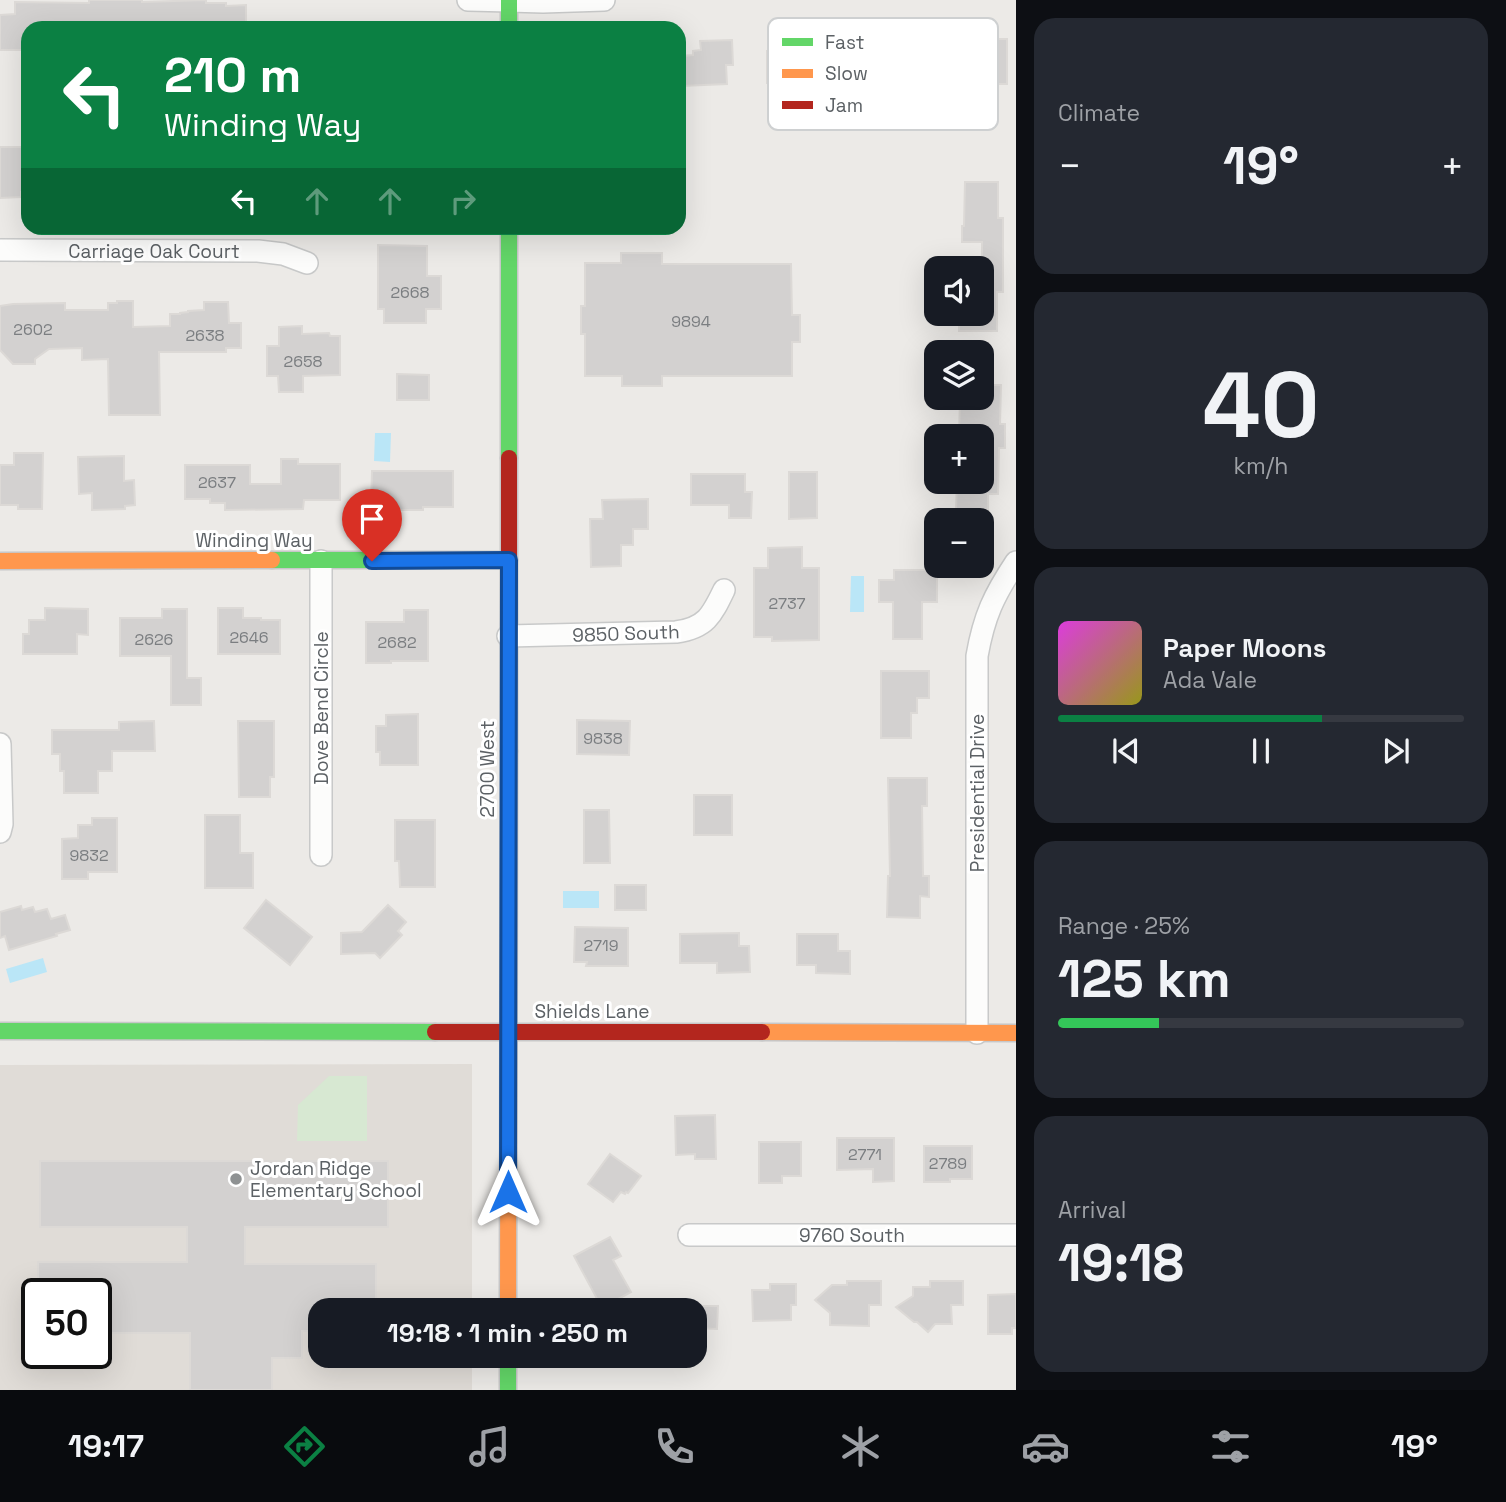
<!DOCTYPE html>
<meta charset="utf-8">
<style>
body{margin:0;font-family:"Space Grotesk",sans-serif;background:#242831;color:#f1f3f6;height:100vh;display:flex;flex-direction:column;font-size:26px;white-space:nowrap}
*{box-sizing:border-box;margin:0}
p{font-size:23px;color:#9ea1a6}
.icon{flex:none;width:38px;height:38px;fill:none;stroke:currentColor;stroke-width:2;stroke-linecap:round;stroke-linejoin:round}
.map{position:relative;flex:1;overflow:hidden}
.details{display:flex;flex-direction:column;gap:18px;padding:18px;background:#0d0f14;width:490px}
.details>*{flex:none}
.top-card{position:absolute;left:21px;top:21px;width:665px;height:214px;border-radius:21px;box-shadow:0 7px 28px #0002;background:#0b8043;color:#fff;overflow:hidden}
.controls{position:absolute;left:924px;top:256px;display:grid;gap:14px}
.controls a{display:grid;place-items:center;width:70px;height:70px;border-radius:14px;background:#171b24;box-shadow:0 7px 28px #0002;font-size:35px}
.speed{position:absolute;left:21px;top:1278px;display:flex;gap:14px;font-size:35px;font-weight:700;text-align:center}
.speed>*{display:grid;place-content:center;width:91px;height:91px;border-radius:50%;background:#171b24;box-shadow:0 7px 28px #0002;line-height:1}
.speed .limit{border:4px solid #111;border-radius:10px;background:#fff;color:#111}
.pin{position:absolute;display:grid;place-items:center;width:60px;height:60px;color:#fff;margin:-72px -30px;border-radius:50% 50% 50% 0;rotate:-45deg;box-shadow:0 0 7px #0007}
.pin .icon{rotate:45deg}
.me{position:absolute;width:77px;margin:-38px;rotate:0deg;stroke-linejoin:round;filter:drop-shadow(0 0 5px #0008)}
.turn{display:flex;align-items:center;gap:24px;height:147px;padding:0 28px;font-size:32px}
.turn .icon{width:91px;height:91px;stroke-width:2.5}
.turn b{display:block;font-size:49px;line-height:60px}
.lanes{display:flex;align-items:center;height:66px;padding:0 28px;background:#0003;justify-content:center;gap:35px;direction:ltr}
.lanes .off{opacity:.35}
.big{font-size:52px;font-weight:600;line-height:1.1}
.details .card{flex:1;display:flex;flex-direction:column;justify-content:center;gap:10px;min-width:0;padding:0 24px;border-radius:21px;background:#242831}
.details .dial{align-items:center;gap:0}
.dial b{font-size:91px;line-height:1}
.song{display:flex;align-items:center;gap:21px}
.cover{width:84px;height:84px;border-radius:10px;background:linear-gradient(135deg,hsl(300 70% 55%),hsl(60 70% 35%))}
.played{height:7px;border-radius:4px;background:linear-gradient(90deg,#0b8043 65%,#363941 65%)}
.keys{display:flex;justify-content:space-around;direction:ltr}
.heat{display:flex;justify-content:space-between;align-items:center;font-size:38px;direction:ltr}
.charge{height:10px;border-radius:5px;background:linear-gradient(90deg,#34c759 25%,#363941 0)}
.trip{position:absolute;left:308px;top:1298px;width:399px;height:70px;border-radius:21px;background:#171b24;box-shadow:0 7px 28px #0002;font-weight:600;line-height:70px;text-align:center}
.tab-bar{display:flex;height:112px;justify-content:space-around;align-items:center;background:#090b0e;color:#9ea1a6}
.tab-bar .icon{width:49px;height:49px}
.tab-bar .active{color:#0b8043}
.tab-bar b{font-size:32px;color:#f1f3f6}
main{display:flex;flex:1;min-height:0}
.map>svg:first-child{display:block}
.education{fill:#e0dcd7;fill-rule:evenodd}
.green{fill:#d7e8d2}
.water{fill:#bae6f7}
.building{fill:#d3d1d0;stroke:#dcd9d6;stroke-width:2}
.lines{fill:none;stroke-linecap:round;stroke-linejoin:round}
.street-casing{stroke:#c8c9c9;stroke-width:24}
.fast-casing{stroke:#c7c7c8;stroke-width:19}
.slow-casing{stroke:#c7c7c8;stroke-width:19}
.jam-casing{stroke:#c7c7c8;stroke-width:19}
.street{stroke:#fcfcfb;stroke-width:21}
.fast{stroke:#63d668;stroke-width:16}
.slow{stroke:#ff974d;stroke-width:16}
.jam{stroke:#b3261e;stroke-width:16}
.route-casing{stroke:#114b97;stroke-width:18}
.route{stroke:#1a73e8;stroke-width:12}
.poi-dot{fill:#8e9192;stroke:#fff;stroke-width:2.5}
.labels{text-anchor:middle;stroke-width:6;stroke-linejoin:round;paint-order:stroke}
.number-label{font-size:16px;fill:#7b7e81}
.street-label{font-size:19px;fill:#5c6165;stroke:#fff}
.poi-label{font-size:19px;fill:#5c6165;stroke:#fff;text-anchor:start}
.key{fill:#fff;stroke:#ced0d1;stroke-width:2}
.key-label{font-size:19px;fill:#5c6165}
</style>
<main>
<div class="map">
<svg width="1016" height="1390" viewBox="0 0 1016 1390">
<rect width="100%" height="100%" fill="#eceae7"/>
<path class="education" d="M 472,1064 L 472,1311 L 320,1311 L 320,1356 L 472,1356 L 472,1390 L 0,1390 L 0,1065 ZM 37,1293 L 96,1293 L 96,1353 L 37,1353 Z"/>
<polygon class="green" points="329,1076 367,1076 367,1141 297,1141 298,1105"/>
<g class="water">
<polygon points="375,433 391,433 390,462 374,461"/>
<polygon points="851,576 864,576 864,612 850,612"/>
<rect x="563" y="891" width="36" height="17"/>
<polygon points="43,958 47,972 10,983 6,969"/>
</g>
<g class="building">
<polygon points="89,0 142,0 142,2 206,0 206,3 226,3 226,6 246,5 246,28 28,28 28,50 0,50 0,15 15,14 15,2 89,3"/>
<polygon points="983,39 1007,39 1007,84 947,84 947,61 960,61 960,50 983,50"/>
<polygon points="732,40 733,65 726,65 727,84 682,86 681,56 693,55 693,51 701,50 700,41"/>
<polygon points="788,40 819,40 819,45 888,45 888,41 922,41 922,72 891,72 891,79 844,79 844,64 809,64 809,94 793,94 793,83 767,83 767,51 788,51"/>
<polygon points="0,147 28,147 28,192 21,192 21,197 0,198"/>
<polygon points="965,182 998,182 998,218 1003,218 1003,292 997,292 997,331 959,331 959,313 982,313 982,242 962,242 962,226 964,226"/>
<polygon points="378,245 427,246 427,276 441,276 441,309 426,309 426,323 384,323 384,309 378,309"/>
<polygon points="621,253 662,253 662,264 791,264 792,315 800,315 800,342 792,342 792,376 662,376 662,386 622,386 622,376 585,376 585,334 581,334 581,306 585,306 585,263 621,263"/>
<polygon points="117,301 133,301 133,327 170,326 170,314 180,314 180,313 188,312 188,311 204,310 204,302 228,302 229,323 241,323 241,348 226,348 226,352 159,352 160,415 109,415 108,359 82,360 82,348 49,349 35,359 35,364 13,364 0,350 0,306 13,304 65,303 65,310 108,310 108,303 117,303"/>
<polygon points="302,326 302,334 329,333 330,336 340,336 340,375 303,376 303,392 279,392 278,376 267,376 267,346 279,346 279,327"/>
<polygon points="397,374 429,375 429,400 397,400"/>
<polygon points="982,385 1001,385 1000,424 1005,424 1005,448 999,448 998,494 988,494 988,512 956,511 957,481 982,481 982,436 959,436 960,397 982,397"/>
<polygon points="14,453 43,453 42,509 18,509 18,505 0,505 0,465 14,465"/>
<polygon points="124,456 124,481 134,480 135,505 125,506 125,509 92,510 92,493 79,494 78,457"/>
<polygon points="281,459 298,459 298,464 340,464 340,500 304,500 303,509 225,510 225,503 210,503 210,499 185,499 185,465 250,465 250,484 281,484"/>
<polygon points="372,471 453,471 453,507 423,507 423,510 384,510 384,504 371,504"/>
<polygon points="789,472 817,472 817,518 789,519"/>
<polygon points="691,474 745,474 745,492 752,492 751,518 729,518 729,505 691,505"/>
<polygon points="648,499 648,529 633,529 633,545 621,545 621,566 591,567 590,519 603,519 602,500"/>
<polygon points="802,547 802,568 819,568 819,640 772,641 772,637 754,637 754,568 768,568 768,548"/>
<polygon points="894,570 937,570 937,602 922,602 922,639 893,639 893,602 879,602 879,580 894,580"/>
<polygon points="45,608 88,609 88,635 77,634 77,654 23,654 23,634 29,634 29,620 45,620"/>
<polygon points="218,608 243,608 243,618 261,618 261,620 280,620 280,654 218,654"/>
<polygon points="162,609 187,609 187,678 201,678 201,705 171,705 171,656 120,656 120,618 162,618"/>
<polygon points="404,610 428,610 428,661 391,661 391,663 366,663 366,622 404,622"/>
<polygon points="881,671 929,671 929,698 917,698 917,713 911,713 911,738 881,738"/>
<polygon points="418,714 418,765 380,765 380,752 376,752 376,726 386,726 386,715"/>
<polygon points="577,720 630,721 629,755 577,754"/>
<polygon points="154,721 155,751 112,751 112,771 98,771 98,793 64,793 64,771 60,771 60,754 52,754 52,730 119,730 119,722"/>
<polygon points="238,721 274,721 274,777 270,777 270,797 239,797"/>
<polygon points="888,778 927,778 927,806 922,806 923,876 929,876 929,897 920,896 920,918 887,917 888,876 890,876"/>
<rect x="694" y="795" width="38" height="40"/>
<polygon points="584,810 609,810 610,863 584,863"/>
<polygon points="205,815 240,815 240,853 253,853 253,888 205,888"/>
<polygon points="92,818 117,818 117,872 88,872 88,879 62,879 62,839 78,838 78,825 92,825"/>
<polygon points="395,820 435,820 435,887 400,887 399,861 395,861"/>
<rect x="615" y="885" width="31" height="25"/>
<polygon points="266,900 312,937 290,965 244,928"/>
<polygon points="388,905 406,922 398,931 402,935 380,958 375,953 341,954 341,933 362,932"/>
<polygon points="21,906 22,910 33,907 35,912 47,909 51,919 65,915 70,930 56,934 57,936 9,950 5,936 0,938 0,912"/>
<polygon points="575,927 628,928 628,966 586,966 587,962 574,962"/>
<polygon points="739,933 739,946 749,946 750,972 717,973 717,963 680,963 680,934"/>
<polygon points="797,934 838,934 838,951 850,951 850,974 816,973 816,965 797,965"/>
<polygon points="715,1115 716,1159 695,1159 695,1154 676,1155 675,1116"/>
<polygon points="837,1138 894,1138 894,1181 873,1182 873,1169 837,1170"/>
<polygon points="759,1142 801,1142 801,1176 782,1176 782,1183 759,1183"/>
<polygon points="924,1146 972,1146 972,1179 950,1179 950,1182 924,1182"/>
<polygon points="610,1154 641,1176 628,1193 626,1192 625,1194 621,1192 613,1202 588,1184"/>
<polygon points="40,1161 388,1161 388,1227 245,1227 245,1264 376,1264 376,1311 320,1311 320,1331 302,1331 302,1358 272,1358 272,1390 190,1390 190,1333 96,1333 96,1293 38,1293 38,1262 187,1262 187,1227 40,1227"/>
<polygon points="610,1237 621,1256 613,1260 631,1292 602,1308 574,1256"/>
<polygon points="847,1281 881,1281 881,1305 869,1305 869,1326 830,1325 830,1313 815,1300 832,1285 847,1285"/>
<polygon points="930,1281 963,1281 963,1305 951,1305 952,1324 935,1324 928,1332 917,1322 914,1322 896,1307 913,1296 913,1287 930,1287"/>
<polygon points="770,1284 796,1284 796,1305 791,1305 791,1320 753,1321 752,1290 770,1290"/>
<polygon points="1016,1294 1016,1328 1012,1328 1012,1334 988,1334 988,1295"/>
<polygon points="695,1306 718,1306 717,1329 695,1328"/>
</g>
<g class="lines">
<defs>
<g id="street">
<polyline points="468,0 543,2 604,0"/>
<polyline points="0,250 258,251 283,254 307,263"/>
<polyline points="321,561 321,855"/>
<path d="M 508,636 L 676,632 C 706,628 712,615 724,590"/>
<polyline points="0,744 2,824 0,832"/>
<path d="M 977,1033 L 977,656 C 984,616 994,595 1016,562"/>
<polyline points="689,1235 1016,1235"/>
</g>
<g id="fast">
<polyline points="509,0 509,28"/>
<polyline points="509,458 509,228"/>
<polyline points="272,560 509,560"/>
<polyline points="0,1031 435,1032"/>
<polyline points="508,1356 508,1390"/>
</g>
<g id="slow">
<polyline points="0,561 272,560"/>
<polyline points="762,1032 1016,1033"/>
<polyline points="508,1311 509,751"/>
</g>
<g id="jam">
<polyline points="509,751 509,458"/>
<polyline points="435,1032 762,1032"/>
</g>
</defs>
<use href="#street" class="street-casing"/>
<use href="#fast" class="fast-casing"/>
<use href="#slow" class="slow-casing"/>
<use href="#jam" class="jam-casing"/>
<use href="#street" class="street"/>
<use href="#fast" class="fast"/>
<use href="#slow" class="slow"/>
<use href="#jam" class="jam"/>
</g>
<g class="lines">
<defs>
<polyline id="route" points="372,561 509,560 508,1192"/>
</defs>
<use href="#route" class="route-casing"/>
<use href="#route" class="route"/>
</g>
<circle class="poi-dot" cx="236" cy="1179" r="7"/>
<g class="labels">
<g class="number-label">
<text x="410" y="298">2668</text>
<text x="691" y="327">9894</text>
<text x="33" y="335">2602</text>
<text x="205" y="341">2638</text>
<text x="303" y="367">2658</text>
<text x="217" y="488">2637</text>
<text x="787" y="609">2737</text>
<text x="249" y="643">2646</text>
<text x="154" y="645">2626</text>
<text x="397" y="648">2682</text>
<text x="603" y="744">9838</text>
<text x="89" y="861">9832</text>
<text x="601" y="951">2719</text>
<text x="865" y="1160">2771</text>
<text x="948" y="1169">2789</text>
</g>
<g class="street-label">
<text x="154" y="258">Carriage Oak Court</text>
<text x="254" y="547">Winding Way</text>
<text transform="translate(626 633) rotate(-2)" y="7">9850 South</text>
<text transform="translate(321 708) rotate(-90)" y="7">Dove Bend Circle</text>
<text transform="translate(487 769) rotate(-90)" y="7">2700 West</text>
<text transform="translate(977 793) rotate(-90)" y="7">Presidential Drive</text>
<text x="592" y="1018">Shields Lane</text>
<text x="852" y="1242">9760 South</text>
</g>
<g class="poi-label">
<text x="250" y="1175">Jordan Ridge<tspan x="250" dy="22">Elementary School</tspan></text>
</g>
</g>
<rect x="768" y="18" width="230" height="112" rx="10" class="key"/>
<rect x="782" y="38" width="31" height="8" fill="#63d668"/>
<rect x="782" y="69" width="31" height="9" fill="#ff974d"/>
<rect x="782" y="101" width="31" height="8" fill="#b3261e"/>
<g class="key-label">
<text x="825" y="49">Fast</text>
<text x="825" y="80">Slow</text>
<text x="825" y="112">Jam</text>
</g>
</svg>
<div class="controls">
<a><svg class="icon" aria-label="sound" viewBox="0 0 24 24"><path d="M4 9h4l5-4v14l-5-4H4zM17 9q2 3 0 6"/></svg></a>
<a><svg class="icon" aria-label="layers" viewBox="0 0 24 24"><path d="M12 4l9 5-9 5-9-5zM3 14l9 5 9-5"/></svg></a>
<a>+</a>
<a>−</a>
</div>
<div class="speed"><div class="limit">50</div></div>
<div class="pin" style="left:372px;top:561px;background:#d93025"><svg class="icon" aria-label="arrive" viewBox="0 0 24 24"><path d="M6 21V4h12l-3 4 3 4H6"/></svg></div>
<svg class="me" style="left:508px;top:1192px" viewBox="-20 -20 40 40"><path d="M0-17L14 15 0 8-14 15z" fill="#1a73e8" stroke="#fff" stroke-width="4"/></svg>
<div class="trip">19:18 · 1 min · 250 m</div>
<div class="top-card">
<div class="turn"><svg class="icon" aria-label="left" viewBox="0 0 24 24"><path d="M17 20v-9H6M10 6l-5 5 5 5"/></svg><div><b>210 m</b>Winding Way</div></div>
<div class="lanes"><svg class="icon" aria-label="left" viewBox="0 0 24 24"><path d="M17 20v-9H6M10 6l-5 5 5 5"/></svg><svg class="icon off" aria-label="ahead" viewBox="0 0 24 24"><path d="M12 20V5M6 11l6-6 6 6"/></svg><svg class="icon off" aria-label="ahead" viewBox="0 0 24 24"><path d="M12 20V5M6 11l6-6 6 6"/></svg><svg class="icon off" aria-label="right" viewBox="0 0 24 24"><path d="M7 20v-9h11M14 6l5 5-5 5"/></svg></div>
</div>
</div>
<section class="details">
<div class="card"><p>Climate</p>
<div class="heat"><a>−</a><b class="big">19°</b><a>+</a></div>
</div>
<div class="card dial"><b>40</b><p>km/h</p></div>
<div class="card">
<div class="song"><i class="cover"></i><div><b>Paper Moons</b><p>Ada Vale</p></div></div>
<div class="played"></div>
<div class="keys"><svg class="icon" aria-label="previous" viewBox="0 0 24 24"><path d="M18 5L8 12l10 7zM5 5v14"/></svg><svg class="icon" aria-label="pause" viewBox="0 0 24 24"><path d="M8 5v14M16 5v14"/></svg><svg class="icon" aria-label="next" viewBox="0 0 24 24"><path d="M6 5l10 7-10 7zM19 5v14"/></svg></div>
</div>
<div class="card"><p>Range · 25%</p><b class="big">125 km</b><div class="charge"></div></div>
<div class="card"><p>Arrival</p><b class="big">19:18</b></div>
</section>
</main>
<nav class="tab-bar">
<b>19:17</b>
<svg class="icon active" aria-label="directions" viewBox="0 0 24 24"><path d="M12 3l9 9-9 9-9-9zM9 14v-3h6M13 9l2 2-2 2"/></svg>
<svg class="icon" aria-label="music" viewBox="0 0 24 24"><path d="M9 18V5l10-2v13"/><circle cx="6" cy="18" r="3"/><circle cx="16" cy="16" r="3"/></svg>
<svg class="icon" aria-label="phone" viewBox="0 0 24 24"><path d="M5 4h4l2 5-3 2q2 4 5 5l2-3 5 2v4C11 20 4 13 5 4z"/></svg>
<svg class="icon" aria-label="climate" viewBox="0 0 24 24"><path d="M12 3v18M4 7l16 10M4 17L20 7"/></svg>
<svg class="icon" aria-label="car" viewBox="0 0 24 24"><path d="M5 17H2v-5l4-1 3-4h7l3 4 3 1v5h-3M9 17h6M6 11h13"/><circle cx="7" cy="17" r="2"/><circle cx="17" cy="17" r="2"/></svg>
<svg class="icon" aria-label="filters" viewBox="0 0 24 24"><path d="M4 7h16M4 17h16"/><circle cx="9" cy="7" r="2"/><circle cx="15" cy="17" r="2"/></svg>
<b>19°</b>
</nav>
